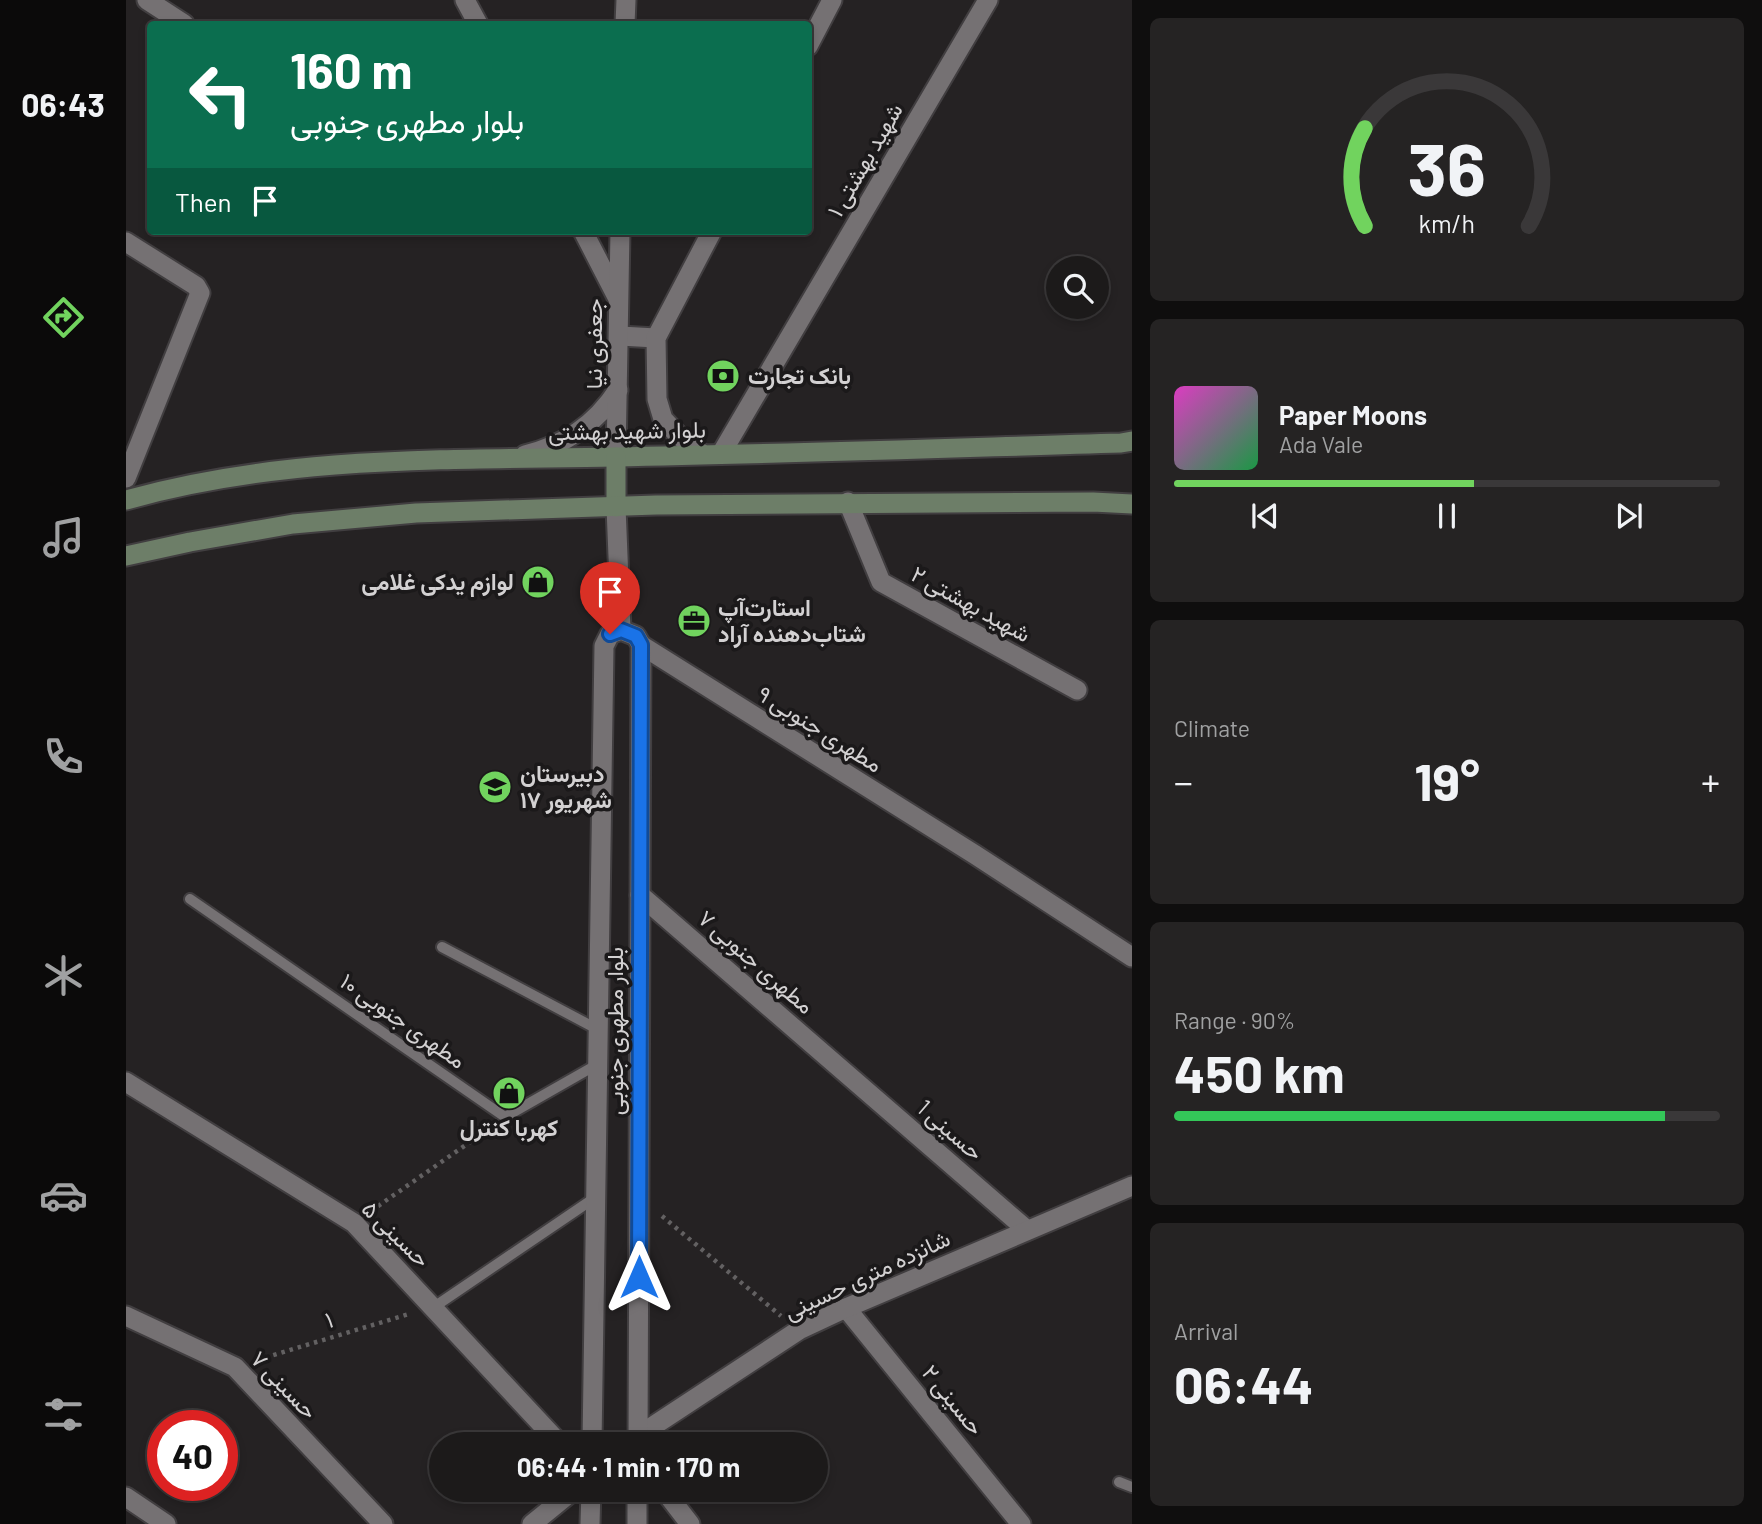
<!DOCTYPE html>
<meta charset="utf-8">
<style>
body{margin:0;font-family:Barlow,Vazirmatn,sans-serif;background:#252323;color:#f1f3f6;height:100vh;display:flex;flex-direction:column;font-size:26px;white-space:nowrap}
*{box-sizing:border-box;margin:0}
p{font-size:23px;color:#a0a1a2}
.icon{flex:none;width:38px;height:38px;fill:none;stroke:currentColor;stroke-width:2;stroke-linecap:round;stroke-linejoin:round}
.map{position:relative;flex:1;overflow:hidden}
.drawer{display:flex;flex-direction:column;gap:18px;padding:18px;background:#0f0e0e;width:630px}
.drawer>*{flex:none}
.hud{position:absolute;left:21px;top:21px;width:665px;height:214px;border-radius:7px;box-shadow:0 4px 10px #0003,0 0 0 2px #3a3839;background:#0b6e4f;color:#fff;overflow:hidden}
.buttons{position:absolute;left:920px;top:256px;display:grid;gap:14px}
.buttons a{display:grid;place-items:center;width:63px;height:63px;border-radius:50%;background:#1c1a1a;box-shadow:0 4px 10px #0003,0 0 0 2px #3a3839;font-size:35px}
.speed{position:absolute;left:21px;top:1410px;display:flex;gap:14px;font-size:35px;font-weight:700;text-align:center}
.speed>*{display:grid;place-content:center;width:91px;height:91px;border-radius:50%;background:#1c1a1a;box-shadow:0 4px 10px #0003,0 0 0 2px #3a3839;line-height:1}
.speed .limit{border:10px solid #d22;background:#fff;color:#111}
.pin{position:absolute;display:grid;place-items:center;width:60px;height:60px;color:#fff;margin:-72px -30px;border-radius:50% 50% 50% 0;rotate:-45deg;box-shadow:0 0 7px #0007}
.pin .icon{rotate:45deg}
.me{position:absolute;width:77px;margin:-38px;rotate:0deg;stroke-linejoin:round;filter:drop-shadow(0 0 5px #0008)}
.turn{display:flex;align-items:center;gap:24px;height:147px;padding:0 28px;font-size:32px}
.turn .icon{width:91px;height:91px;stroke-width:2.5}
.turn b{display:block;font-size:49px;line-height:60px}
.then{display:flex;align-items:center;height:66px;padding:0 28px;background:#0003;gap:14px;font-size:26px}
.big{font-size:52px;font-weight:700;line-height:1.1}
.drawer .tile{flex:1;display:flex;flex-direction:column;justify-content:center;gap:10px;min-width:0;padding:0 24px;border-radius:10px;background:#252323}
.drawer .dial{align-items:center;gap:0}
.dial svg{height:182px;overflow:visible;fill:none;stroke:#3a3839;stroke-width:7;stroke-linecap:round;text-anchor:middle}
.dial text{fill:#f1f3f6;stroke:none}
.song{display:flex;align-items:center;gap:21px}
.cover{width:84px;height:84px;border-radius:10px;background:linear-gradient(135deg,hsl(310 70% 55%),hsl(140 70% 35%))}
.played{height:7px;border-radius:4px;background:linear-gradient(90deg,#71d35e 55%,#3a3839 55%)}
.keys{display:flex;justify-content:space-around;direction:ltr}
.heat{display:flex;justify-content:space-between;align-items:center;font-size:38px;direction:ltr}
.charge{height:10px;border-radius:5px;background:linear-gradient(90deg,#34c759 90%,#3a3839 0)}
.trip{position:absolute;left:303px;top:1432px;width:399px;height:70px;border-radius:35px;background:#1c1a1a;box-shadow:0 4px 10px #0003,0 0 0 2px #3a3839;font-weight:700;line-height:70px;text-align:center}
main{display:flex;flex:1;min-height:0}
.tab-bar{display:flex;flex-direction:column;width:126px;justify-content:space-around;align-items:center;background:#0b0a0a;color:#a0a1a2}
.tab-bar .icon{width:49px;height:49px}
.tab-bar .selected{color:#71d35e}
.tab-bar b{font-size:32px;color:#f1f3f6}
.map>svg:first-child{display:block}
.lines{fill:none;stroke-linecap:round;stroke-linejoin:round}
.service-casing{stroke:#413e40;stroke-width:14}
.minor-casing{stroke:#413e40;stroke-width:23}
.tertiary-casing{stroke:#413e40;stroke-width:23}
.secondary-casing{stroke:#413e40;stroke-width:23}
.path{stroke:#636162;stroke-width:4.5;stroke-dasharray:3.5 5;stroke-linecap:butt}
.service{stroke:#757173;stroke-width:10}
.minor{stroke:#757173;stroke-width:19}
.tertiary{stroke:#757173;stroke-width:19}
.secondary{stroke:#6d7e68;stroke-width:19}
.route-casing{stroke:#114b97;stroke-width:18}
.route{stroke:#1a73e8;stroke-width:12}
.labels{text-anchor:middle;stroke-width:7;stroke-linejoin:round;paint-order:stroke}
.street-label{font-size:23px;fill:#d3d1d2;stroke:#1b191a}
.poi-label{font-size:23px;font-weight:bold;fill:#d3d1d2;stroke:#1b191a;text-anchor:start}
</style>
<main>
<nav class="tab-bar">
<b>06:43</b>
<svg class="icon selected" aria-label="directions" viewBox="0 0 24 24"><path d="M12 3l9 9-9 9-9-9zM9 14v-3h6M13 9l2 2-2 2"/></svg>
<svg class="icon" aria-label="music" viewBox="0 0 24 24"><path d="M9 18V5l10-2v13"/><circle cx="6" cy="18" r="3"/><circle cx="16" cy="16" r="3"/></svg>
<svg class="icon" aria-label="phone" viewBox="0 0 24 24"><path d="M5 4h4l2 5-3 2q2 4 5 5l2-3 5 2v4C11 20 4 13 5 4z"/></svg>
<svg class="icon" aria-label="climate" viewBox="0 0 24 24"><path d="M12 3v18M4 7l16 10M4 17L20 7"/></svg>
<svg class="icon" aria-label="car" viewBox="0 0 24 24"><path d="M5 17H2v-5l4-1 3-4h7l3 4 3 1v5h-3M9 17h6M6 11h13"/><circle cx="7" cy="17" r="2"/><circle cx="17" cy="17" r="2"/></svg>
<svg class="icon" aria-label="filters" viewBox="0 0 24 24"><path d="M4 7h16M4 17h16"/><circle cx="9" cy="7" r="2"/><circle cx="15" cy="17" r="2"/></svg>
</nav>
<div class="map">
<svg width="1006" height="1524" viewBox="0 0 1006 1524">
<rect width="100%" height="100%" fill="#252223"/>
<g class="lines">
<defs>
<g id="service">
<polyline points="64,899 379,1117 472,1064"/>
<polyline points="316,947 473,1030"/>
<polyline points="308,1307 470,1197"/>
<polyline points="993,1482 1006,1487"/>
</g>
<g id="minor">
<polyline points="21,0 58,24"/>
<polyline points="682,46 706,0"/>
<polyline points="0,242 70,286 74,293 0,478"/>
<polyline points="494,336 530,338"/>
<polyline points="576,454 552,435 537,419 531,399 530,338 586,231"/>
<polyline points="595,454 862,0"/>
<polyline points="722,502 755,582 951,690"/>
<polyline points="515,645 848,854 1006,957"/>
<polyline points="514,895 901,1230"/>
<polyline points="0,1082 228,1223 434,1444"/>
<polyline points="720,1308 895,1524"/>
<polyline points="0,1316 109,1367 257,1524"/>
<polyline points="537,1489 564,1524"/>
<polyline points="0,1497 40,1524"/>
</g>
<g id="tertiary">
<polyline points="339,0 352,24"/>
<polyline points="499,24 500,0"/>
<polyline points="457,231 492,299"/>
<path d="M 399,455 C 439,445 469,425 492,390"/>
<polyline points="490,457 494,231"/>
<polyline points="490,507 495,630"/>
<polyline points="512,1436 673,1330 720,1308 1006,1186"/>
<polyline points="466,1444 478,646 484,634 495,630 510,636 515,645 512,1444"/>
<polyline points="406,1524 449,1489"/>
<polyline points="464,1524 465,1489"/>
<polyline points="511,1524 511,1489"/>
</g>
<g id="secondary">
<path d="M 0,500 C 160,455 324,460 488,457 C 657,454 826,448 995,443 L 1006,441"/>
<polyline points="490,507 490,457"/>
<polyline points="0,556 64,542 167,524 290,513 530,505 967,502 1006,504"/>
</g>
</defs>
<use href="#service" class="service-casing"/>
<use href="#minor" class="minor-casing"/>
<use href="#tertiary" class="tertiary-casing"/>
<use href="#secondary" class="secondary-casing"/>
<g class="path">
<polyline points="245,1211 364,1128"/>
<polyline points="536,1216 655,1316"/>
<polyline points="131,1360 283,1314"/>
</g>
<use href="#service" class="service"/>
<use href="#minor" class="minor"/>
<use href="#tertiary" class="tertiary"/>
<use href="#secondary" class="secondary"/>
</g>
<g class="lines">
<defs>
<polyline id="route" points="484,634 495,630 510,636 515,645 513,1277"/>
</defs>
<use href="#route" class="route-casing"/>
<use href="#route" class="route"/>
</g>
<defs>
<symbol id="bank-disc" viewBox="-11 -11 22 22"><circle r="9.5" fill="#71d35e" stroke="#1b191a"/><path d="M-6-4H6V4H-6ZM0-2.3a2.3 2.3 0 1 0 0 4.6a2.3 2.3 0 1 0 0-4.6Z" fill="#111"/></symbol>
<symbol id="shop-disc" viewBox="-11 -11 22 22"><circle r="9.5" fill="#71d35e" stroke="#1b191a"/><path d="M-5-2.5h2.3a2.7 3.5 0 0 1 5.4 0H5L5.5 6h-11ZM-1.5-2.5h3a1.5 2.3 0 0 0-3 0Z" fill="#111"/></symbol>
<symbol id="office-disc" viewBox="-11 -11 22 22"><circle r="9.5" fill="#71d35e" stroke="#1b191a"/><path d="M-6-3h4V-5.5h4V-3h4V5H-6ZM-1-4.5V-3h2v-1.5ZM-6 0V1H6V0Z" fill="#111"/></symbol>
<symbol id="school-disc" viewBox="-11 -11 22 22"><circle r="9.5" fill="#71d35e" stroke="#1b191a"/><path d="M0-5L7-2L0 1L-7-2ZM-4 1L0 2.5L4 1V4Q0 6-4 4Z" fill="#111"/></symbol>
</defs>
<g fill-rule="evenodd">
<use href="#bank-disc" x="578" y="357" width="38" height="38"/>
<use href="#shop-disc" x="393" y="563" width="38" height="38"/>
<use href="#office-disc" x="549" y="602" width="38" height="38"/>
<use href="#school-disc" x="350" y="768" width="38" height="38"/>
<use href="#shop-disc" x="364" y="1074" width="38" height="38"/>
</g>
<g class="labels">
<g class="street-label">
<text transform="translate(739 160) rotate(-60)" y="8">شهید بهشتی ۱</text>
<text transform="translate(468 344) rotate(-90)" y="8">جعفری نیا</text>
<text transform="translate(501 431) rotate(-1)" y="8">بلوار شهید بهشتی</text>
<text transform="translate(845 604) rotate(29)" y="8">شهید بهشتی ۲</text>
<text transform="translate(694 729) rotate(32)" y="8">مطهری جنوبی ۹</text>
<text transform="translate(630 962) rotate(41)" y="8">مطهری جنوبی ۷</text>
<text transform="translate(277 1021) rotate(35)" y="8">مطهری جنوبی ۱۰</text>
<text transform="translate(489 1031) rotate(-90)" y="8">بلوار مطهری جنوبی</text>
<text transform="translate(824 1130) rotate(41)" y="8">حسینی 1</text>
<text transform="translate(270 1234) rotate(44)" y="8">حسینی ۵</text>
<text transform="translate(741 1275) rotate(-25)" y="8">شانزده متری حسینی</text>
<text transform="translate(203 1320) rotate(-17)" y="8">۱</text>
<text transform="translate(158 1385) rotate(46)" y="8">حسینی ۷</text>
<text transform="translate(827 1400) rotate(51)" y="8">حسینی ۲</text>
</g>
<g class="poi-label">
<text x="622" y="384">بانک تجارت</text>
<text x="388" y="590" text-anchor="end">لوازم یدکی غلامی</text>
<text x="592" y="616">استارت‌آپ<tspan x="592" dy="26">شتاب‌دهنده آراد</tspan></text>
<text x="394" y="782">دبیرستان<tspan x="394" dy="26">۱۷ شهریور</tspan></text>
<text x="383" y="1136" text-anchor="middle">کهربا کنترل</text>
</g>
</g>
</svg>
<div class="buttons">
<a><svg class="icon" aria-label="search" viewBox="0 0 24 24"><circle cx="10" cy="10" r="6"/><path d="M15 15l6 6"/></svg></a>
</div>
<div class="speed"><div class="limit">40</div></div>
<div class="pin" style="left:484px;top:634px;background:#d93025"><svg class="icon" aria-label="arrive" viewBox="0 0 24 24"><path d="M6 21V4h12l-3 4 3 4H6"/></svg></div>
<svg class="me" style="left:513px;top:1277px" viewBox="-20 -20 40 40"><path d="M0-17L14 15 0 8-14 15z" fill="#1a73e8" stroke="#fff" stroke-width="4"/></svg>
<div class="trip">06:44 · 1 min · 170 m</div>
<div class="hud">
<div class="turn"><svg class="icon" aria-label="left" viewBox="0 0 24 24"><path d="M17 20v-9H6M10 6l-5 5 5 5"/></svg><div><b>160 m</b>بلوار مطهری جنوبی</div></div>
<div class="then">Then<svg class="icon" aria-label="arrive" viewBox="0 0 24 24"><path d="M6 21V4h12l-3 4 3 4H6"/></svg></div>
</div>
</div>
<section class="drawer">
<div class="tile dial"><svg viewBox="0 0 100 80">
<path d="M14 69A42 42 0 1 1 86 69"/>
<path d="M14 69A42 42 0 0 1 14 26" stroke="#71d35e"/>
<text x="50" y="56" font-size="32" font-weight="700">36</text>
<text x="50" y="72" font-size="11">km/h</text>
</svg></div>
<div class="tile">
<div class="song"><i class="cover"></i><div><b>Paper Moons</b><p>Ada Vale</p></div></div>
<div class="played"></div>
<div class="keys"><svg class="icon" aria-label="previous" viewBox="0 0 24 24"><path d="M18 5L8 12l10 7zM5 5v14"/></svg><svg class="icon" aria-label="pause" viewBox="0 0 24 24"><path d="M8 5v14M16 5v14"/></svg><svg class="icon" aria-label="next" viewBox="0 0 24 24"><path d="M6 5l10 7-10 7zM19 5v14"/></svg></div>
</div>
<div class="tile"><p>Climate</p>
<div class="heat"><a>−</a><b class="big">19°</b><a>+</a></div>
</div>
<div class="tile"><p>Range · 90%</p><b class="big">450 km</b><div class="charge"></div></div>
<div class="tile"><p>Arrival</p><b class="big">06:44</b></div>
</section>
</main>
